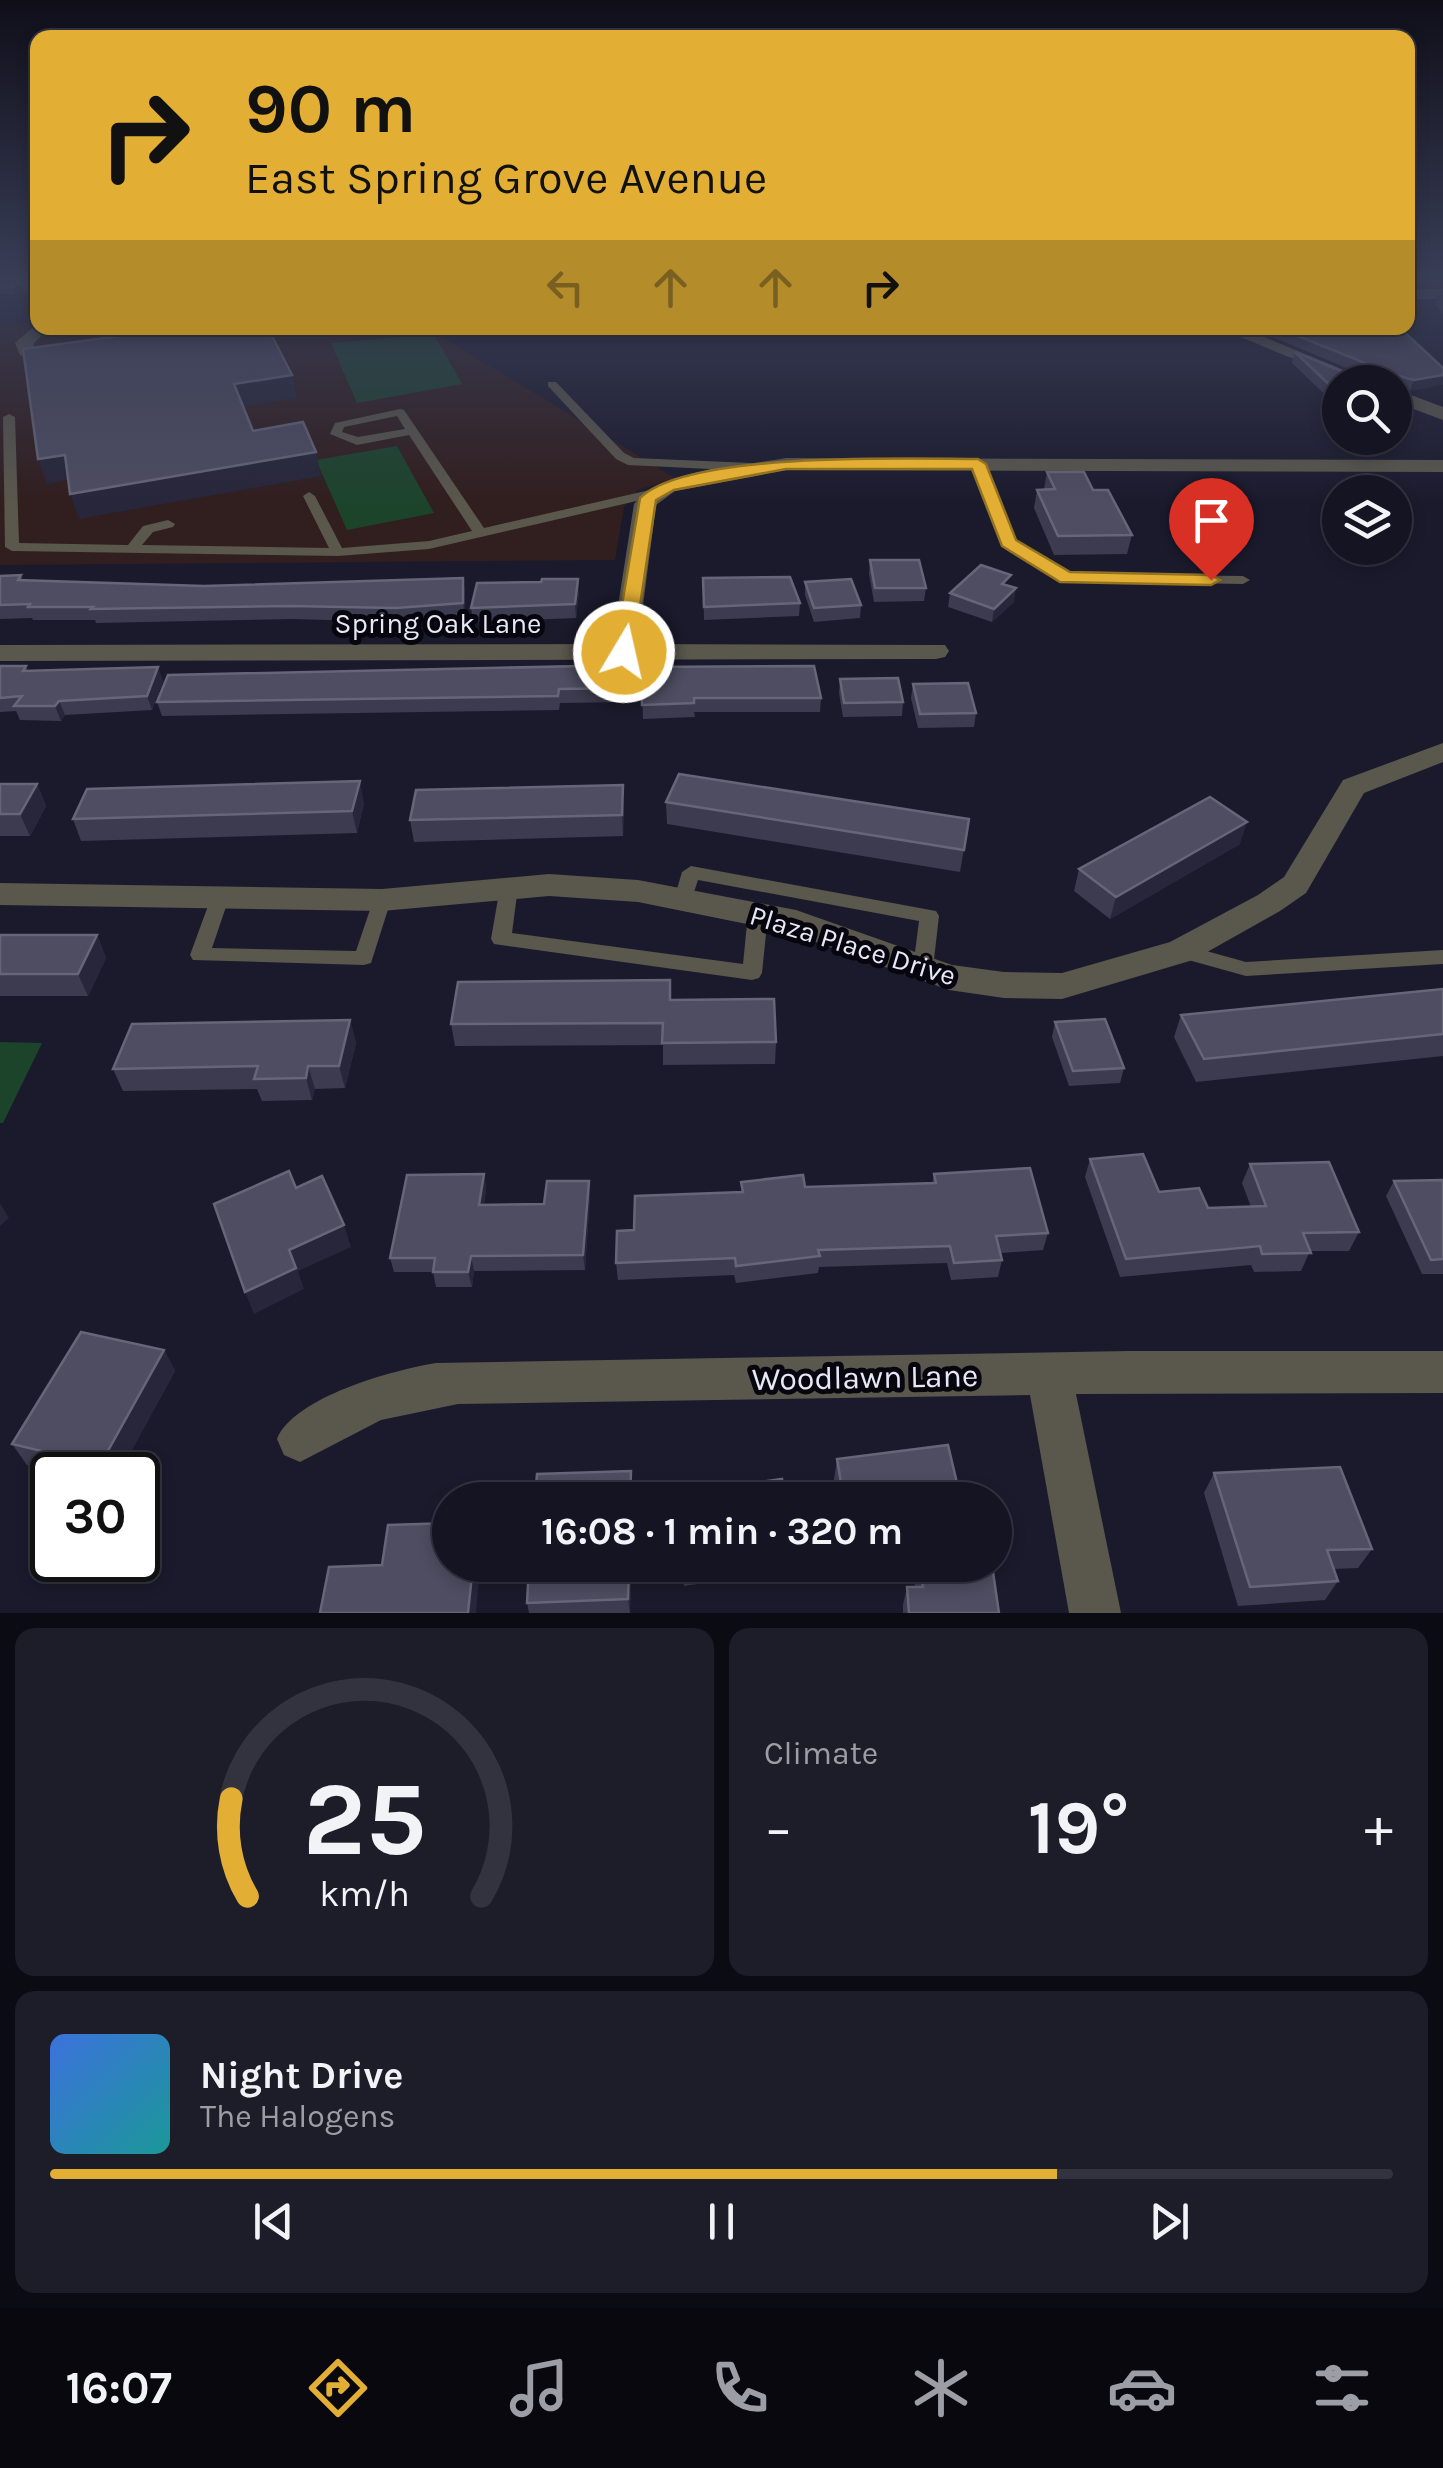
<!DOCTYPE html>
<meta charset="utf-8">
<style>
body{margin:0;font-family:Karla,sans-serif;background:#1d1d2a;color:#f1f3f6;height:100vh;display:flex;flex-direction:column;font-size:38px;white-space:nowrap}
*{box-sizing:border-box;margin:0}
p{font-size:32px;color:#9d9ea5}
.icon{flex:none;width:55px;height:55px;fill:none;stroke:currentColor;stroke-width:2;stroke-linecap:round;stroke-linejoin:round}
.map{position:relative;height:1613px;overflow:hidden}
.details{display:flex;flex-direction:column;gap:15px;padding:15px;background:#0b0b13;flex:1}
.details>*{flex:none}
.top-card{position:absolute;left:30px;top:30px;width:1385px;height:305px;border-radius:20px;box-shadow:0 5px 15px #0003,0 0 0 2px #333340;background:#e2af34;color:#111;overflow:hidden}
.buttons{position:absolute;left:1322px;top:365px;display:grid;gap:20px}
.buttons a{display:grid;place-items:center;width:90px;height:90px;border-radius:50%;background:#141422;box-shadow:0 5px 15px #0003,0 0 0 2px #333340;font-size:50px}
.speed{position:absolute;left:30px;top:1452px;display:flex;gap:20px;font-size:50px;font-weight:700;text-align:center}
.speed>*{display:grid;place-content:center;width:130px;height:130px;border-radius:50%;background:#141422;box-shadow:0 5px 15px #0003,0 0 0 2px #333340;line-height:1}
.speed .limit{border:5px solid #111;border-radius:15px;background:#fff;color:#111}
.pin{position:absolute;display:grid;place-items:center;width:85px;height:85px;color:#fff;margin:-102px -42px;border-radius:50% 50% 50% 0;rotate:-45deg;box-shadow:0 0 10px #0007}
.pin .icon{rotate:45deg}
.me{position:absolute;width:110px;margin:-55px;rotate:9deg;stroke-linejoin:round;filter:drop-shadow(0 0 8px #0008)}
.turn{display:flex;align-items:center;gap:35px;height:210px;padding:0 50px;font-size:45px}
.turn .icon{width:130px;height:130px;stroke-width:2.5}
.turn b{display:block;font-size:70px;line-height:85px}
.lanes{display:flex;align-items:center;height:95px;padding:0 50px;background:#0003;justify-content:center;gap:50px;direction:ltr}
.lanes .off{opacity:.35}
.big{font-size:75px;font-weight:700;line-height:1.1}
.details .card{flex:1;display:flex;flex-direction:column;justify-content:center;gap:15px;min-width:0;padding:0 35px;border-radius:20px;background:#1d1d2a}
.details .dial{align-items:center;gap:0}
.dial svg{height:260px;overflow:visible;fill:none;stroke:#333340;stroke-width:7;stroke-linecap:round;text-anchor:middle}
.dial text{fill:#f1f3f6;stroke:none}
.song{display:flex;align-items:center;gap:30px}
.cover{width:120px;height:120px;border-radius:15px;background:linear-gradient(135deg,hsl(220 70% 55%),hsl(180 70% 35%))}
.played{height:10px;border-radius:5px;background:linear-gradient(90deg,#e2af34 75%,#333340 75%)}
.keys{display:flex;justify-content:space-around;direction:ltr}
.heat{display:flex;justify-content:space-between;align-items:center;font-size:55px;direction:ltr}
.details .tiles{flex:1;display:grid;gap:15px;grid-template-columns:1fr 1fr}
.card:last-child{grid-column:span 2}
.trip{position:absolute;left:432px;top:1482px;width:580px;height:100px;border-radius:50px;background:#141422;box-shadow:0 5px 15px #0003,0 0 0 2px #333340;font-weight:700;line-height:100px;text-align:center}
.menu{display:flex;height:160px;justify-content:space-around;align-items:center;background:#08080e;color:#9d9ea5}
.menu .icon{width:70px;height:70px}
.menu .selected{color:#e2af34}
.menu b{font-size:45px;color:#f1f3f6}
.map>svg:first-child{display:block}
.education{fill:#311e1e}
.green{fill:#1c442b}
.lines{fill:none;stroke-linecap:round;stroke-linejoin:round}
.lane{fill:#5a574c;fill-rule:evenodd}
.street{fill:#5a574c;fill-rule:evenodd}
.wall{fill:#3c3b4f}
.shaded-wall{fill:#27263a}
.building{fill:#4e4d61;stroke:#666678;stroke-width:2.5}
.route{fill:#e2af34;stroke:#937222;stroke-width:2.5}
.labels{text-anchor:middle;stroke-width:10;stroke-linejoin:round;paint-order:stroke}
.street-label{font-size:28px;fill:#e7e7f5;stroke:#07060e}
.near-street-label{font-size:32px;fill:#e7e7f5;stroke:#07060e}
</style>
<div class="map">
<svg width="1443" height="1613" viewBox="0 0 1443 1613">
<rect width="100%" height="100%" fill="#1b1a2d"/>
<polygon class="education" points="37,323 38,328 427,328 675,478 638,490 624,507 615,560 0,565 0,324"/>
<g class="green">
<polygon points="434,334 462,384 357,403 331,343"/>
<polygon points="397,446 434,513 347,530 316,460"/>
<polygon points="0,1042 42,1043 3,1123 0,1123"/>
</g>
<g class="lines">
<g class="lane">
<polygon points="548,382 556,382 624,453 634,458 751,463 757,467 751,471 628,465 616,459 548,386"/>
<path d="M 400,409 L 404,410 L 484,528 L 654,489 L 660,493 L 654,497 L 429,549 L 338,556 L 12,551 L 5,547 L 3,417 L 9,414 L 15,417 L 19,543 L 128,545 L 143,526 L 168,520 L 175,524 L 173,527 L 153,532 L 142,545 L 329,548 L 303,496 L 309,492 L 315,496 L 342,548 L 429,541 L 472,531 L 409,435 L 357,445 L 330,434 L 335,423 ZM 397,416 L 405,429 L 358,437 L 342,432 L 344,427 Z"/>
<polygon points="978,460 984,464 1014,541 1069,574 1243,576 1250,580 1243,584 1061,581 1003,546 972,464"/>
<polygon points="691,866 936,911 939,916 933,968 930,973 916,973 913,968 919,921 698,880 690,904 676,904 674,899 682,872"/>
<polygon points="509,881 516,882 518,887 512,933 743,964 748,914 751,909 765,909 768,914 762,973 759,978 752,980 494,944 491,939 500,887 502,882"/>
<polygon points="221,888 228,890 230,895 212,948 356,951 375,895 389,895 391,900 371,963 364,965 193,960 190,955 212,895 214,890"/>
<polygon points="1181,944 1246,962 1443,950 1443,964 1246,976 1174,956 1171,951 1174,946"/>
</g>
<g class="street">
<rect x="1408" y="289" width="35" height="10"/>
<polygon points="38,323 38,328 49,328 33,344 34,348 69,354 69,362 38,361 20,355 15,343"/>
<polygon points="1219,328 1242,328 1373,382 1349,382"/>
<polygon points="1395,389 1443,407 1443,420 1395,402"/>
<path d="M 786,458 L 1443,460 L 1443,472 L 786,470 L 675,491 L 656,505 L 638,644 L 945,645 L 949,651 L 945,657 L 936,659 L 0,661 L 0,645 L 612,644 L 634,504 C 660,469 743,466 786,458 Z"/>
<polygon points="1443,743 1443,762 1364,793 1306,893 1280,911 1193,960 1062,999 1004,998 949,990 791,933 638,902 549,896 382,911 0,905 0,883 382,889 549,874 638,880 796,910 952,965 1004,972 1062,973 1170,942 1258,895 1284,877 1343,780"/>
<path d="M 1129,1351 L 1443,1351 L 1443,1393 L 1076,1394 L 1121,1613 L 1069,1613 L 1030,1395 L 458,1404 L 381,1420 L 300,1462 L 284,1455 L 277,1439 C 294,1397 393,1370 436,1363 Z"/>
</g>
</g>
<g class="wall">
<polygon points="0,279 38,279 38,298 20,289 15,294 0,294"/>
<polygon points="1413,279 1424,279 1422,285"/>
<polygon points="1443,294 1443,313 1435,305 1439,295"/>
<polygon points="1257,328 1400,328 1443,368 1410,391 1395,386 1395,382 1340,382 1340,409 1292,363 1295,352 1351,375 1363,375 1261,332"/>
<polygon points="1047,472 1093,490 1132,535 1127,554 1054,555 1034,508 1037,490 1044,489"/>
<polygon points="870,560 926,588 924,601 874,602 869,574"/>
<polygon points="21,575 23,580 204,586 463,578 465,592 465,617 399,622 293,619 96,623 95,620 33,620 32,618 0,619 0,576"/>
<polygon points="703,578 800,603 799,616 704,620"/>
<polygon points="805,582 861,605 860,618 814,622 805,595"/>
<polygon points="579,592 576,618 473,622 471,608"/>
<polygon points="950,593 1014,602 992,622 948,607"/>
<polygon points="629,665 629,702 560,703 559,710 162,716 157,702"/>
<polygon points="0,666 26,666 28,671 163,681 152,710 65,715 61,721 20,720 16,711 0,712"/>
<polygon points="641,667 821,698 820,712 694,712 695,717 643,719"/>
<polygon points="840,679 903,702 902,716 843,717 839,693"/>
<polygon points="913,684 976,713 974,727 918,728 911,698"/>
<polygon points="0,784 37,784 46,806 30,836 0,836"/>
<polygon points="666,802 969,819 960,872 667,824"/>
<polygon points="364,803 357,833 81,841 73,819"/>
<polygon points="624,806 623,836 414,842 410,820"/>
<polygon points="1240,844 1110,919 1074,891 1079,869"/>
<polygon points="0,935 97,935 106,958 88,996 0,996"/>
<polygon points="670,980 671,1000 776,1042 775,1064 663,1065 663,1045 455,1046 451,1024"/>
<polygon points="1443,989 1443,1056 1196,1082 1174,1037 1181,1015"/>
<polygon points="350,1020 356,1043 345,1088 315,1089 312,1100 262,1101 257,1089 123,1091 113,1069"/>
<polygon points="1055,1022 1124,1068 1120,1083 1069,1086 1052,1037"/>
<polygon points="1090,1159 1159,1192 1208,1208 1251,1207 1242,1183 1250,1164 1359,1232 1349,1251 1310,1251 1301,1271 1254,1272 1251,1265 1120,1277 1085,1177"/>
<polygon points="484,1174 486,1189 484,1205 544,1204 589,1181 590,1196 585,1270 474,1271 472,1287 436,1287 433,1272 394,1272 390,1258"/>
<polygon points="934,1174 1048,1233 1043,1250 1001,1253 1002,1260 998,1277 951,1280 947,1263 819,1267 818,1273 736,1283 734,1275 618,1280 616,1263 634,1230 741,1192 741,1182 805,1187 932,1184"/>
<polygon points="1443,1180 1443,1274 1422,1274 1386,1196 1394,1181"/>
<polygon points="164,1350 175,1371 118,1475 70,1475 27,1465 12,1444"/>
<polygon points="837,1459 961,1500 838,1500 834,1479"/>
<polygon points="1214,1473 1372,1549 1358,1568 1334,1569 1338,1581 1325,1600 1238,1606 1204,1493"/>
<polygon points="529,1565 631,1565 630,1613 529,1613 527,1603"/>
<polygon points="682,1565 794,1565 794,1569 684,1586"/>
<polygon points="911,1565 994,1565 993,1569 999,1613 903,1613 903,1605 907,1587 915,1587"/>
</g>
<g class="shaded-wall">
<polygon points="18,282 20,289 15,294 13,287"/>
<polygon points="292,375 297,398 240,407 234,384"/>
<polygon points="1443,375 1443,385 1410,391 1414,380"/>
<polygon points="316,452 321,476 79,519 70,494"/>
<polygon points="65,455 73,479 47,484 38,459"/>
<polygon points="463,578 465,592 465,617 463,603"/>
<polygon points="578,579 579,592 576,618 575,604"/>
<polygon points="1016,588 1014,602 992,622 994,609"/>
<polygon points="158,667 163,681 152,710 147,696"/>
<polygon points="59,701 65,715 61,721 55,706"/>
<polygon points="360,781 364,803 357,833 352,811"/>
<polygon points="37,784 46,806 30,836 20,814"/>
<polygon points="623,785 624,806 623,836 622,815"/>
<polygon points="1247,822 1240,844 1110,919 1116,897"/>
<polygon points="97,935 106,958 88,996 78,974"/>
<polygon points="350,1020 356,1043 345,1088 339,1066"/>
<polygon points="308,1066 315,1089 312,1100 306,1078"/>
<polygon points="484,1174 486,1189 482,1220 479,1205"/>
<polygon points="589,1181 590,1196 585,1270 583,1255"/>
<polygon points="0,1203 9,1218 0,1226"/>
<polygon points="344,1225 351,1247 298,1271 304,1289 254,1314 245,1292 289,1250"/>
<polygon points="471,1256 474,1271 472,1287 468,1272"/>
<polygon points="164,1350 175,1371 118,1475 106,1475 100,1465"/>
<polygon points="473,1565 480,1565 476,1613 468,1613"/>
<polygon points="629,1565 631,1565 630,1613 628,1599"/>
</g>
<g class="building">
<polygon points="0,279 38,279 38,293 18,282 13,287 0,287"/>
<polygon points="179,328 268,328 292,375 234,384 253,431 303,422 316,452 70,494 65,455 38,459 23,349"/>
<polygon points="1278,328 1400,328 1443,368 1443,375 1414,380 1396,375 1395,382 1340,382 1340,395 1295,352 1351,375 1376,375 1380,369"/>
<polygon points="1047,472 1084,472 1093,490 1108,490 1132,535 1058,536 1037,490 1055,489"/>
<polygon points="870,560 919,560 926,588 875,588"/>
<polygon points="981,565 1011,575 1002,584 1016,588 994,609 950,593"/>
<polygon points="21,575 18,580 204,586 463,578 463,603 396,608 290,606 91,609 93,607 28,607 30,604 0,605 0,576"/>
<polygon points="790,577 800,603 704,607 703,578"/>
<polygon points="542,579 578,579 575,604 471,608 477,583 541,582"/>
<polygon points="851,579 861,605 814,608 805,582"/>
<polygon points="629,665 628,688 559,689 558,696 157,702 168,675"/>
<polygon points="0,666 26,666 23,671 158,667 147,696 59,701 55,706 14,706 22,696 0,698"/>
<polygon points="814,666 821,698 694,698 694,703 642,705 641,667"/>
<polygon points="898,678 903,702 844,703 840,679"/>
<polygon points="968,683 976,713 920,714 913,684"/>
<polygon points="679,774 969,819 964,850 666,802"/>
<polygon points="360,781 352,811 73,819 87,789"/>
<polygon points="0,784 37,784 20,814 0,814"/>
<polygon points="623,785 622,815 410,820 416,790"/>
<polygon points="1210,797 1247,822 1116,897 1079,869"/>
<polygon points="0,935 97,935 78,974 0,974"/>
<polygon points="670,980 670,1000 774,999 776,1042 662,1043 663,1023 451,1024 458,982"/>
<polygon points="1443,989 1443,1034 1204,1059 1181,1015"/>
<polygon points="1105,1019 1124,1068 1073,1071 1055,1022"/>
<polygon points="350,1020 339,1066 308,1066 306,1078 254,1079 258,1066 113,1069 132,1024"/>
<polygon points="1143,1154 1159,1192 1199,1188 1208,1208 1266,1206 1250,1164 1329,1162 1359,1232 1303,1233 1311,1253 1262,1254 1260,1246 1126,1259 1090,1159"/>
<polygon points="1030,1168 1048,1233 996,1236 1002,1260 954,1263 950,1246 818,1250 820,1256 736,1266 735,1258 616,1263 617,1231 634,1230 635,1196 743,1192 741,1182 803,1175 805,1187 936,1183 934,1174"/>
<polygon points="289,1171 296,1188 322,1176 344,1225 289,1250 296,1268 245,1292 214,1204"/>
<polygon points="484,1174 479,1205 544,1204 547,1181 589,1181 583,1255 471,1256 468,1272 433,1272 435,1258 390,1258 407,1175"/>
<polygon points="1443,1180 1443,1259 1431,1260 1394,1181"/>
<polygon points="81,1332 164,1350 100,1465 12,1444"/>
<polygon points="948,1445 961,1500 844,1500 837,1459"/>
<polygon points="1340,1467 1372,1549 1327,1550 1338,1581 1250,1587 1214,1473"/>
<polygon points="631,1471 630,1500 535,1500 537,1474"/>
<polygon points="782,1479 785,1500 676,1500 675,1494"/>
<polygon points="450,1523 450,1565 473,1565 468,1613 320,1613 329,1567 382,1565 388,1525"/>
<polygon points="529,1565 629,1565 628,1599 527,1603"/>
<polygon points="683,1565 734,1565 684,1573"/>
<polygon points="919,1565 992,1565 999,1613 909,1613 907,1587 923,1587"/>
</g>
<linearGradient id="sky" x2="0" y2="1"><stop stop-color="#0f0e19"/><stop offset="0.55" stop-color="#393e57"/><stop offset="1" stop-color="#393e57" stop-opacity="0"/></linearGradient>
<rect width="1443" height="505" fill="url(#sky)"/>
<path class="route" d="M 978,459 L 986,464 L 1016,540 L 1070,572 L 1211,575 L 1220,580 L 1211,585 L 1060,582 L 1002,546 L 972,469 L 786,469 L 674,490 L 656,500 L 633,652 L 624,658 L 614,652 L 640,498 C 688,451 908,459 978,459 Z"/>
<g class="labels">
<g class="street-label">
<text x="438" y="633">Spring Oak Lane</text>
<text transform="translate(853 945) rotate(17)" y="10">Plaza Place Drive</text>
</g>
<g class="near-street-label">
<text transform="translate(865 1377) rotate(-1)" y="11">Woodlawn Lane</text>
</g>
</g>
</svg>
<div class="buttons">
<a><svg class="icon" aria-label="search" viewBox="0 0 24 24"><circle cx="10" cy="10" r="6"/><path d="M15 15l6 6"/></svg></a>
<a><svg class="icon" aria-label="layers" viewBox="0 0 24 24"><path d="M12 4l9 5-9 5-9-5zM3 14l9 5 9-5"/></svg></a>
</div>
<div class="speed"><div class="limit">30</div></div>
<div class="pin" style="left:1211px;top:580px;background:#d93025"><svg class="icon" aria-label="arrive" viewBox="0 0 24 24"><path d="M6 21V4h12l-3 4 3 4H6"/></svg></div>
<svg class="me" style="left:624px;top:652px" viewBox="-20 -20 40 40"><circle r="17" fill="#e2af34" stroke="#fff" stroke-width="3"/><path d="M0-11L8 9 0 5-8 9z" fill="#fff"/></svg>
<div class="trip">16:08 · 1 min · 320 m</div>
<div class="top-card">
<div class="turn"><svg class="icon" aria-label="right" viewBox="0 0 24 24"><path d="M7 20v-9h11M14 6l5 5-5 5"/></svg><div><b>90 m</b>East Spring Grove Avenue</div></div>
<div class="lanes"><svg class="icon off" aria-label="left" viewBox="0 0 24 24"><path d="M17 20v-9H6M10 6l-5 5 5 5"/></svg><svg class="icon off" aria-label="ahead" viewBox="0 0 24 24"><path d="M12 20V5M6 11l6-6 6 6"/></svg><svg class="icon off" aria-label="ahead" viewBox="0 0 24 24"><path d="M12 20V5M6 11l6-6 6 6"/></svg><svg class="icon" aria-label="right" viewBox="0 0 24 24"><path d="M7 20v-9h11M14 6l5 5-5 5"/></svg></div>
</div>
</div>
<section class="details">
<div class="tiles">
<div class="card dial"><svg viewBox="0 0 100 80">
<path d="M14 69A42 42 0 1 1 86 69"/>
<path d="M14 69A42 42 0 0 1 9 39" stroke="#e2af34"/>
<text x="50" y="56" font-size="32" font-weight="700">25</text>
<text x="50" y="72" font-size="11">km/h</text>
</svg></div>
<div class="card"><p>Climate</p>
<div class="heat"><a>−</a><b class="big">19°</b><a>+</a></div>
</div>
<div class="card">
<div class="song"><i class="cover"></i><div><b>Night Drive</b><p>The Halogens</p></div></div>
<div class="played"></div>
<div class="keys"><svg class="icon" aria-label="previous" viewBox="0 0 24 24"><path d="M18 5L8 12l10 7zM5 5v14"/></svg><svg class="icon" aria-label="pause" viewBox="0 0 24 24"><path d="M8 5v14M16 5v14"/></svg><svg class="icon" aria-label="next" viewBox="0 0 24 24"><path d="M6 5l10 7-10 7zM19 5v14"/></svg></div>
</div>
</div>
</section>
<nav class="menu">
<b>16:07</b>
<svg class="icon selected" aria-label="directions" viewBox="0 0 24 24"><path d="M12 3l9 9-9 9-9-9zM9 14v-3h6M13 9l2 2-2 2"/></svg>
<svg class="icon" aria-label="music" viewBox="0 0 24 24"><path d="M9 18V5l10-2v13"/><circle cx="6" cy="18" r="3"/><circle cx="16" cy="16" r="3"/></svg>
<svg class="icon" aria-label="phone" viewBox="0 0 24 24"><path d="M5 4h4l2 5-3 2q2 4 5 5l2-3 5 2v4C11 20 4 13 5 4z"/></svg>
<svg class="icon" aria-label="climate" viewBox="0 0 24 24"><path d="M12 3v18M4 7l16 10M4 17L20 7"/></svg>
<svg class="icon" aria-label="car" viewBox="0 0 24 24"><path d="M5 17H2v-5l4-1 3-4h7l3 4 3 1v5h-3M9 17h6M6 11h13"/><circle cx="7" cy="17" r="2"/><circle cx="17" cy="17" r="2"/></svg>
<svg class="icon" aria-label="filters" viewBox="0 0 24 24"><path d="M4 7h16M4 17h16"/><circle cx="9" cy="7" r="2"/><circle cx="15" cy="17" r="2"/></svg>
</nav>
